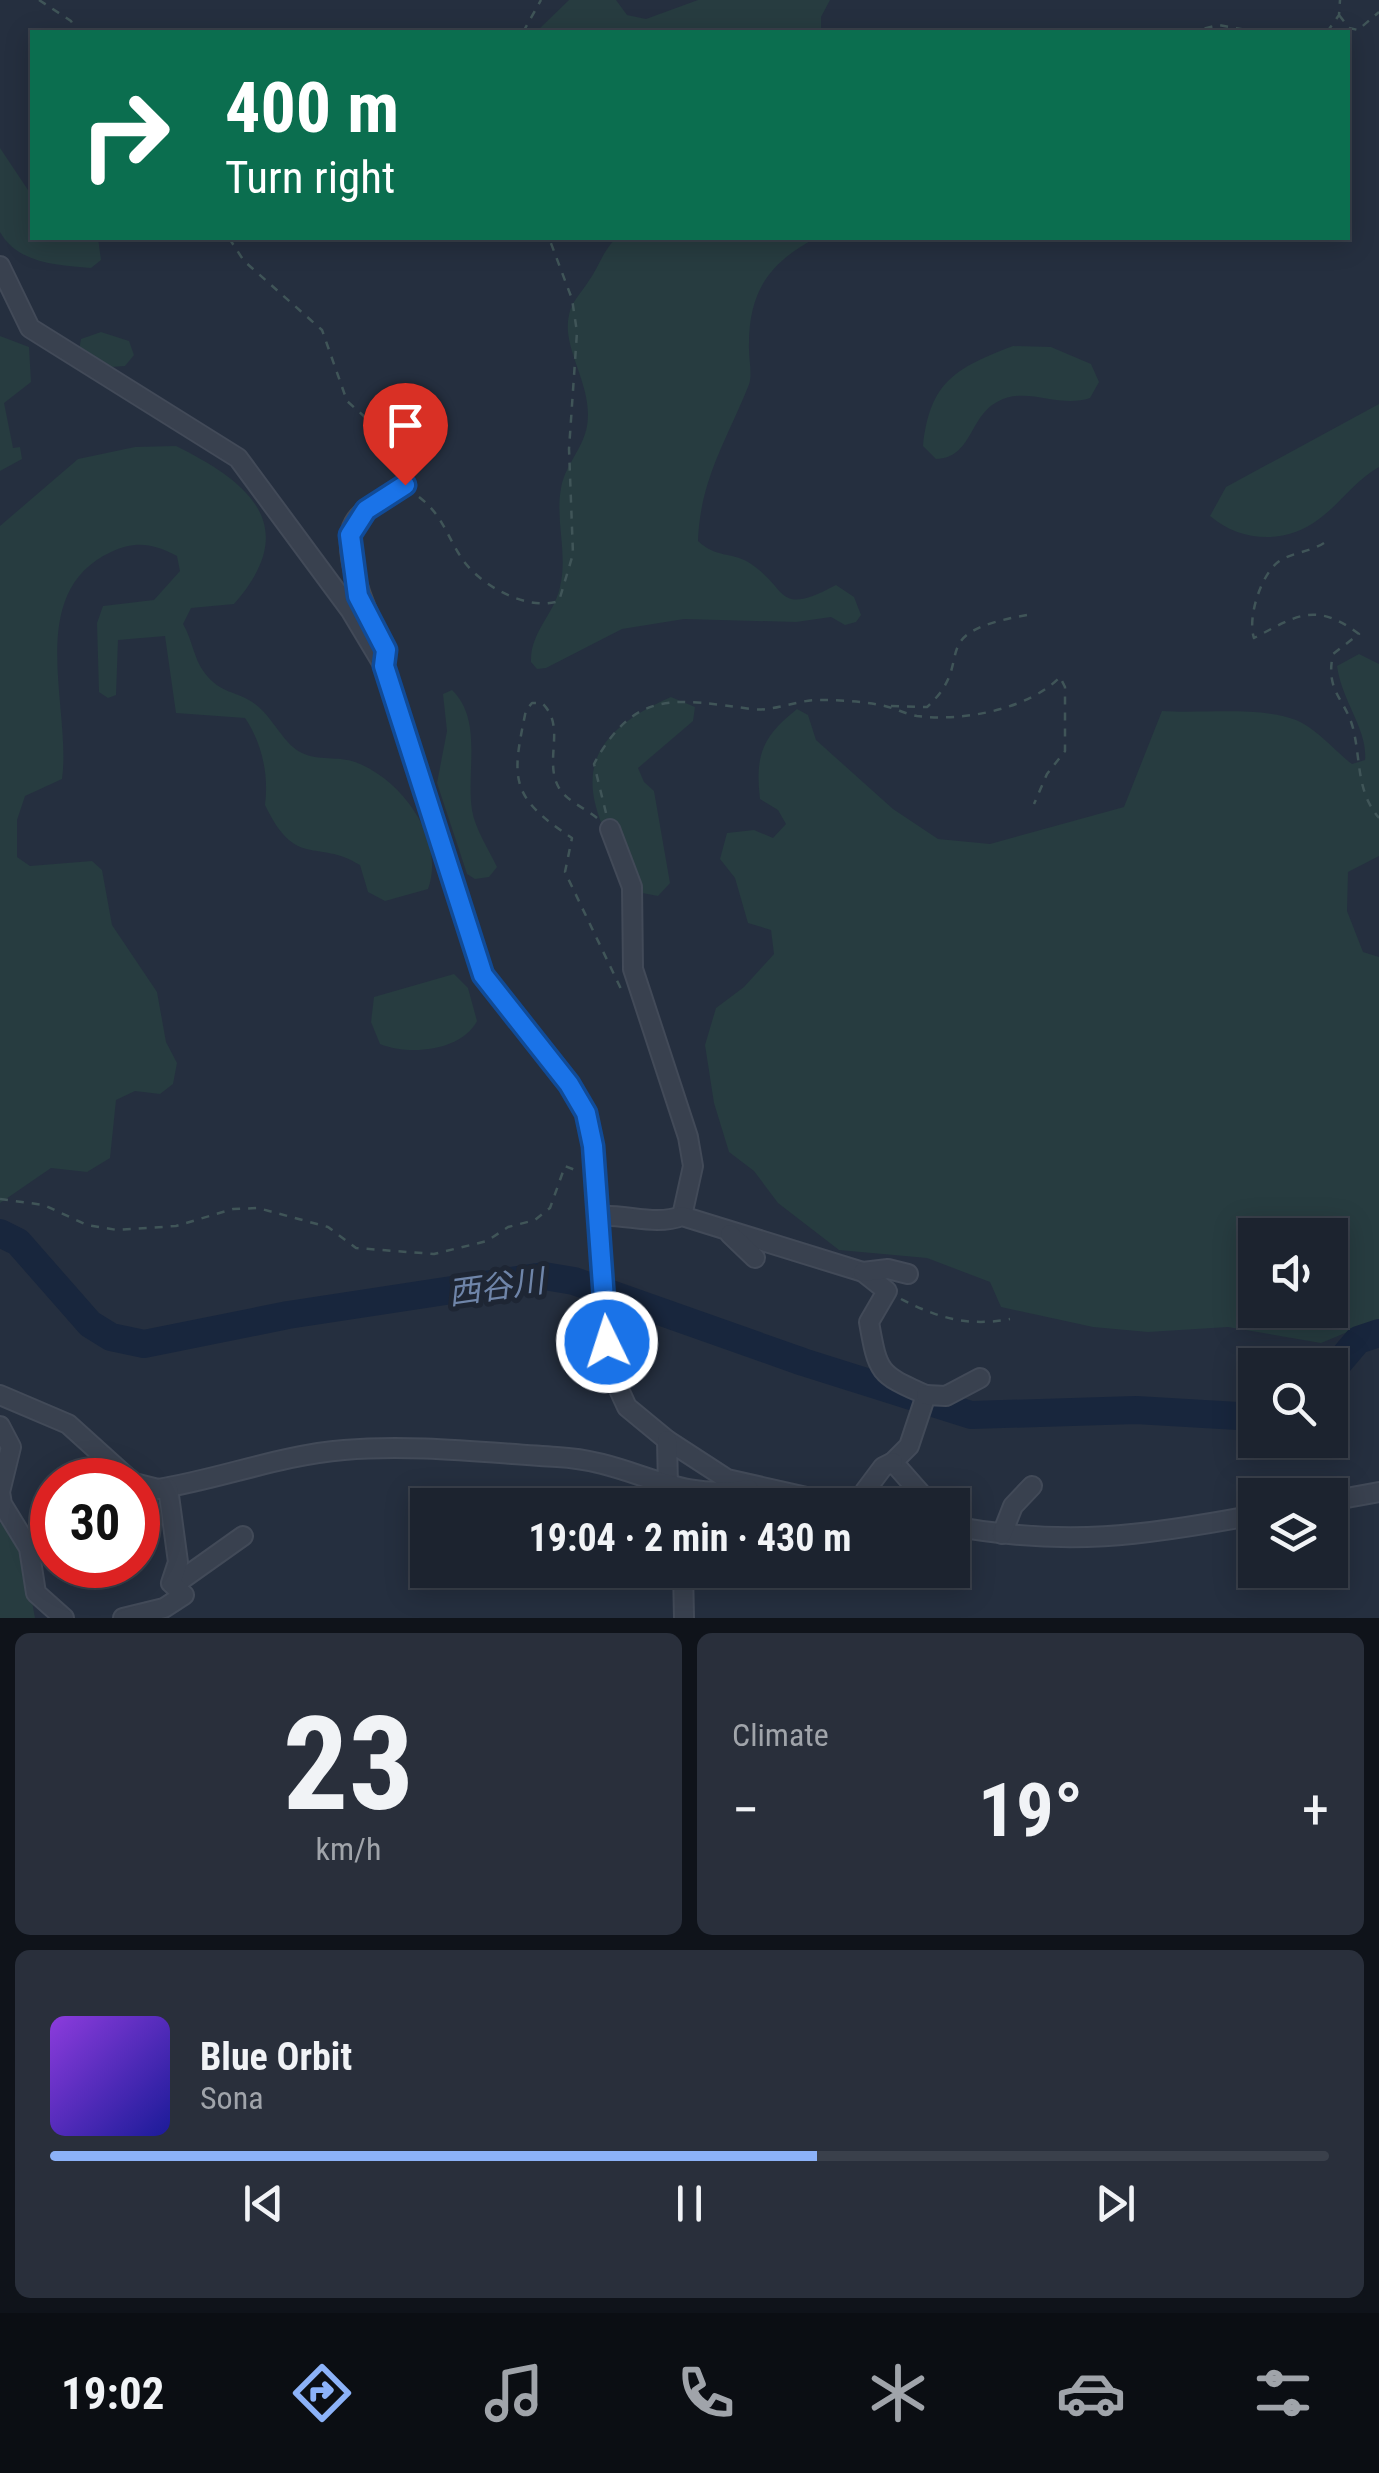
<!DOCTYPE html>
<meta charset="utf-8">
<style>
body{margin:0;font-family:"Roboto Condensed","Noto Sans JP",sans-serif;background:#292f3b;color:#f1f3f6;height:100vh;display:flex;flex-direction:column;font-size:38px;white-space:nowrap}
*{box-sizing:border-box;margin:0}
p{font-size:32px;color:#a0a4aa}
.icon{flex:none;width:55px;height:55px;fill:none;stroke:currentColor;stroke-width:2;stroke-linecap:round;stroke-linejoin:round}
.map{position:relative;height:1618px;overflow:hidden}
.side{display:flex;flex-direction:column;gap:15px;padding:15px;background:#0f131a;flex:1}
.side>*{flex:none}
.banner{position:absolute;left:30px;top:30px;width:1320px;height:210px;border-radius:0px;box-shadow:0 5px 25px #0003,0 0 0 2px #3a404b;background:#0b6e4f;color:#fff;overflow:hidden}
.fabs{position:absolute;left:1238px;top:1218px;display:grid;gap:20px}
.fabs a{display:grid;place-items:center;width:110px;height:110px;border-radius:0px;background:#1c232f;box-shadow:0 5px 25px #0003,0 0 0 2px #3a404b;font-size:50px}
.speed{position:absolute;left:30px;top:1458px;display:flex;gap:20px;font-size:50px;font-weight:700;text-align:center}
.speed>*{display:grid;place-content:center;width:130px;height:130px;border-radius:50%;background:#1c232f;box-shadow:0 5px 25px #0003,0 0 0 2px #3a404b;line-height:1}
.speed .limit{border:15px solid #d22;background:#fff;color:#111}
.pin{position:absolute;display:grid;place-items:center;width:85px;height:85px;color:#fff;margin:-102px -42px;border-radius:50% 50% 50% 0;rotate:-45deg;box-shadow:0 0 10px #0007}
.pin .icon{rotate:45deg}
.me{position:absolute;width:110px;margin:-55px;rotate:356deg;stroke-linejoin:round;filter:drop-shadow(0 0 8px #0008)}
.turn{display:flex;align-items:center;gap:35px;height:210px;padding:0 30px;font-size:45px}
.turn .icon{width:130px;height:130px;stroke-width:2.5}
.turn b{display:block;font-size:70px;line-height:85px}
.big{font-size:75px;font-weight:700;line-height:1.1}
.side .widget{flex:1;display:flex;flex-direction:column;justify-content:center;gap:15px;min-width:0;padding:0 35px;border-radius:15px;background:#292f3b}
.side .dial{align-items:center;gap:0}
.dial b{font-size:130px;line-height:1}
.song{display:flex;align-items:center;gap:30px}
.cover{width:120px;height:120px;border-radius:15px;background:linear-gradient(135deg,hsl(270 70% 55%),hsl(240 70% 35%))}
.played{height:10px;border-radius:5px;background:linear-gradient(90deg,#8cb2f8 60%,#3a404b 60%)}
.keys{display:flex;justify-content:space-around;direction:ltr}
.heat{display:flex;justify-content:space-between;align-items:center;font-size:55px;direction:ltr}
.side .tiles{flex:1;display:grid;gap:15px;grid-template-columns:1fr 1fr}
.widget:last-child{grid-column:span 2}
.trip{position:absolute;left:410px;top:1488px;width:560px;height:100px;border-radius:0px;background:#1c232f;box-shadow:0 5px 25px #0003,0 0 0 2px #3a404b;font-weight:700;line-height:100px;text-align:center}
.menu{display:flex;height:160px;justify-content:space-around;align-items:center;background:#0b0e13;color:#a0a4aa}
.menu .icon{width:70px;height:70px}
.menu .selected{color:#8cb2f8}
.menu b{font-size:45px;color:#f1f3f6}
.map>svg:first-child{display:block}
.green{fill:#273c40;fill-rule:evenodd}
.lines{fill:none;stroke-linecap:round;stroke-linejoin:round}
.river{stroke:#18263d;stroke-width:28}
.street-casing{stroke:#424a58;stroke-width:22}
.path{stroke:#405558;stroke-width:2.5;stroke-dasharray:8 8;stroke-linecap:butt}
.street{stroke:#39414f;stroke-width:18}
.route-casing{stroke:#114b97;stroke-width:25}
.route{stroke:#1a73e8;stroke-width:18}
.labels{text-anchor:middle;stroke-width:10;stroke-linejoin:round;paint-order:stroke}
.water-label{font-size:32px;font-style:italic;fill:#6f85a9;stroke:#1e2634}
</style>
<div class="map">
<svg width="1379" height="1618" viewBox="0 0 1379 1618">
<rect width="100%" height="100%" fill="#252f3f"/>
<g class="green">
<polygon points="569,0 616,0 627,15 646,19 698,0 830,0 821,17 821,32 536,32"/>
<path d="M 0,148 L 32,196 L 32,238 L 98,238 L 101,260 L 91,268 C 58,265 18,264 0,232 Z"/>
<path d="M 616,238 L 816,238 C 768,263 748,293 749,349 C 749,361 753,377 748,387 C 726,441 700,481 698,541 C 716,558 731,552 748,562 C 790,588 774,618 836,585 L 854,597 L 861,615 L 856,622 L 845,625 L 831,617 L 796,622 L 684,619 L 622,629 L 546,668 L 537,669 L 531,662 C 530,632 554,615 560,587 C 568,553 555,521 561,488 C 565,465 583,449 587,426 C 594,386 561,349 569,315 C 571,302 582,292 588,282 C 599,267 602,252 616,238 Z"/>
<polygon points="101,332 129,341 134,355 125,366 111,367 79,350 81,339"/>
<polygon points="0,336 29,347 31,382 4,403 13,448 20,447 22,459 0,471"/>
<path d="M 1013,346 L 1051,347 L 1091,364 L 1099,382 L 1090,398 C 1058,409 1027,385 997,402 C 969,417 972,458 936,459 L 923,446 C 930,382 955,368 1013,346 Z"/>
<path d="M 1379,404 L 1379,467 C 1353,482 1342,502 1319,519 C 1286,545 1240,542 1210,516 L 1226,487 Z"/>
<path d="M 176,446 C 251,483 302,527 234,604 L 191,608 L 183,624 C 192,639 194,659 204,672 C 221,695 236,690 255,704 C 272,716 284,745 302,753 C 318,761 339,756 355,762 C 402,779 446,840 428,889 L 385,901 L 368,892 L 360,865 C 316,838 296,870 265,805 C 269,775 262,743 245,718 L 176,713 L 165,636 L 118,640 L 116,695 L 108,698 L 99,692 L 97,623 L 103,606 L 154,600 L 180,571 L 177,556 C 154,544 136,540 111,552 C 23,593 72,708 62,779 L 25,796 L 17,820 L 17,857 L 30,866 L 92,861 L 102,870 L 112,925 L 157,992 L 166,1042 L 177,1063 L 173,1084 L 160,1094 L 135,1091 L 116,1100 L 110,1158 L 87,1172 L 51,1168 L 0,1203 L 0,526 L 78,459 L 135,447 Z"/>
<path d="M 1359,654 L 1379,664 L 1379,856 L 1348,872 L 1347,911 L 1363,952 L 1379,957 L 1379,1319 L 1321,1343 L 1228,1327 L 1148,1332 L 1093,1327 L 1001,1307 L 990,1282 L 927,1258 L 839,1250 L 778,1203 L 754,1171 L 729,1152 L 714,1103 L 705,1045 L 716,1008 L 744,987 L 774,954 L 771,930 L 748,923 L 735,878 L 720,859 L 727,833 L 754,830 L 773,838 L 786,824 L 778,810 L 760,799 C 755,755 762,737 797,709 L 808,715 L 816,740 L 893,809 L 938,839 L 990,844 L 1124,807 L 1162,711 C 1203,714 1259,706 1296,720 C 1316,728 1335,751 1352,764 L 1365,760 C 1368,730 1342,702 1337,666 ZM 1255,1235 L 1330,1235 L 1330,1310 L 1255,1310 Z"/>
<path d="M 452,690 C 483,720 466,770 472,810 C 475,829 489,850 497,867 L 489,877 L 475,879 L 467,874 L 437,783 L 447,731 L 443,694 Z"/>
<path d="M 671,697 L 695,707 L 693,721 L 638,768 L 644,782 L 654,791 L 670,883 L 658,896 L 637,892 C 585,804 559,746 671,697 Z"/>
<path d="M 454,974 L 468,988 L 477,1021 C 461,1051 410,1056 380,1044 L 371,1022 L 374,997 Z"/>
<polygon points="0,1522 22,1547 35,1618 0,1618"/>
</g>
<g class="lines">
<g class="river">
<polyline points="0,1233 18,1242 90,1324 111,1337 144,1344 288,1315 544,1276 574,1281 803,1362 971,1415 1136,1410 1255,1417"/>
<polyline points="1330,1373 1358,1340 1379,1333"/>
</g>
<defs>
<g id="street">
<polyline points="0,266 30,328 238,458 351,611 384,666 483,975 569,1084 586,1113 593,1146 610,1370 627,1407 667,1440 727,1479 842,1505"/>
<path d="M 379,637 C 367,613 339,549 354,523 C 364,505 389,497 405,485"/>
<polyline points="610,829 632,887 633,969 688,1137 693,1166 682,1216"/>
<path d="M 598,1216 C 627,1214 655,1226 682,1216 L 863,1272 L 887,1291 L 869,1322 C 878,1374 879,1374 926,1395 L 909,1446 L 893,1462 L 931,1505"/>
<polyline points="730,1234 755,1258"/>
<polyline points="863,1272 888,1269 908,1274"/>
<polyline points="0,1395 68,1424 130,1480"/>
<polyline points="926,1395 946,1396 980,1378"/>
<polyline points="0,1426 11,1447 0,1492 2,1504 29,1548 36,1593 64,1618"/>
<polyline points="667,1440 668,1486"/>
<path d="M 138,1484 L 158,1489 C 220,1479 281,1455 344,1450 C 414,1444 488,1453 557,1457 C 634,1461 672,1503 749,1489"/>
<polyline points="865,1491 883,1467 893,1462"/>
<polyline points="1330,1501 1379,1492"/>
<path d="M 952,1526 C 1065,1547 1144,1536 1255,1515"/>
<polyline points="1002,1534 1013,1506 1032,1486"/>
<polyline points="683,1570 684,1618"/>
<polyline points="174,1585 243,1536"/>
<polyline points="123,1618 164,1608 184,1595 171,1583 178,1562 168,1488"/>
</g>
</defs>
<use href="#street" class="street-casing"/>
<g class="path">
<polyline points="39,0 71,21 77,32"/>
<polyline points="1339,15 1349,28 1358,30 1379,12"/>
<polyline points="523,32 541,0"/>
<polyline points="1139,32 1142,32"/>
<polyline points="1189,32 1219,25 1257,32"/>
<polyline points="1327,32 1339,15 1340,0"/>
<polyline points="229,238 244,261 322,330 347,401 376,427 404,471"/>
<path d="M 419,497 C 441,514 445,531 459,554 C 476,584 527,612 559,601 L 573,554 L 569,449 L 577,332 L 572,299 L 549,238"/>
<path d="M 1324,543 C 1310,552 1290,553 1278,562 C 1261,575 1247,618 1254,638 C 1295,617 1314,600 1359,634 L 1333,654 C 1325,692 1345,698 1353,728 C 1361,760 1356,791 1379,818"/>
<path d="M 891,706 L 927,707 C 980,659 919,634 1027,615"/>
<path d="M 606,813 L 594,764 C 635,688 677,699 751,709 C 773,712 796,700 819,700 C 839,700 860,701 880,705 C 893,707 905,714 917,716 C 963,722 1029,709 1060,677 L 1065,687 L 1065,751 L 1047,774 L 1034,804"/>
<path d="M 597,818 C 585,808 568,802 559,788 C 543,760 567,727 542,703 L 532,703 L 526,710 C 512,778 508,796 572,838 L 565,872 L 622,991"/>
<polyline points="0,1199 44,1205 87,1225 117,1230 176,1226 233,1209 258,1208 328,1227 356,1248 434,1254 487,1241 508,1227 535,1220 550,1208 565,1166 580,1172"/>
<path d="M 901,1299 C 938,1318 968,1327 1010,1319"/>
</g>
<use href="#street" class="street"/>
</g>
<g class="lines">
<defs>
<polyline id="route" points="405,485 366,510 350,535 358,596 386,650 384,666 483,975 569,1084 586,1113 593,1146 607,1342"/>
</defs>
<use href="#route" class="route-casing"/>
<use href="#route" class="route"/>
</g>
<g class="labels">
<g class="water-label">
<text transform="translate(496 1287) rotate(-8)" y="11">西谷川</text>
</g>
</g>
</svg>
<div class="fabs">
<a><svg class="icon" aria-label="sound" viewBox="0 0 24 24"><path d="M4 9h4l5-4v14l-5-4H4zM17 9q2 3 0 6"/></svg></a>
<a><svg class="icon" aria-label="search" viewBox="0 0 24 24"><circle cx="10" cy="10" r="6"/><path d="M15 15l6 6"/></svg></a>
<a><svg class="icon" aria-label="layers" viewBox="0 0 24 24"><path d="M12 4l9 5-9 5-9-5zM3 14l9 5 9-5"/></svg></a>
</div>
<div class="speed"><div class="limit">30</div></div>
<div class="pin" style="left:405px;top:485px;background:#d93025"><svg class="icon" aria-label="arrive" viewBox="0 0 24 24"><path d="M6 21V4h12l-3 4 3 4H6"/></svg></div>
<svg class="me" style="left:607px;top:1342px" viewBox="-20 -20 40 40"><circle r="17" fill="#1a73e8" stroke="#fff" stroke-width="3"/><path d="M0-11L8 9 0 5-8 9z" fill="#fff"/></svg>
<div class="trip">19:04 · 2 min · 430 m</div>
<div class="banner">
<div class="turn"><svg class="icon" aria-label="right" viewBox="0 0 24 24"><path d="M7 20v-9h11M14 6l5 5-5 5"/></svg><div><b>400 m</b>Turn right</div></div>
</div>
</div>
<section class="side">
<div class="tiles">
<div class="widget dial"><b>23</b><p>km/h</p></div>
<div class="widget"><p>Climate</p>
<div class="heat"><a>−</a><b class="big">19°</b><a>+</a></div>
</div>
<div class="widget">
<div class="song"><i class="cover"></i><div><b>Blue Orbit</b><p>Sona</p></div></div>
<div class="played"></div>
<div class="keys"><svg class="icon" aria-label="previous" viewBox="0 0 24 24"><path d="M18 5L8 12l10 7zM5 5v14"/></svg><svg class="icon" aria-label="pause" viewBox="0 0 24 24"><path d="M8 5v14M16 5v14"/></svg><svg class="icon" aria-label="next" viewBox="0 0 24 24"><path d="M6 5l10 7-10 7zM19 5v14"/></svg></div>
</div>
</div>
</section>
<nav class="menu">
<b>19:02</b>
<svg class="icon selected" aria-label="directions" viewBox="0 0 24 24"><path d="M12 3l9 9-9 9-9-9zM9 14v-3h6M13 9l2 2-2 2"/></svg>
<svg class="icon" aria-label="music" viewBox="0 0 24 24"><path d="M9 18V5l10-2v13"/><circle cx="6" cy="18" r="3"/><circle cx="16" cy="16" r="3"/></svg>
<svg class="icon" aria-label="phone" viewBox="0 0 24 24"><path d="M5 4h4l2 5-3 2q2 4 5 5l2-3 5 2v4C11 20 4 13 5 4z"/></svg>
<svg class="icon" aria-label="climate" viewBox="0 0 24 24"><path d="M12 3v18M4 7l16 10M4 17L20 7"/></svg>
<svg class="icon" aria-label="car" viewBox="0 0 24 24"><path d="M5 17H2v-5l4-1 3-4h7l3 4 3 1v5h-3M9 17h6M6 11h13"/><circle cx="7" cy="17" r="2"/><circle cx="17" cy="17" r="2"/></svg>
<svg class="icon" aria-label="filters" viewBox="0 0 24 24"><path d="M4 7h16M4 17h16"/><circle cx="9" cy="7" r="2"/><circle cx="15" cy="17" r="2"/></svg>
</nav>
